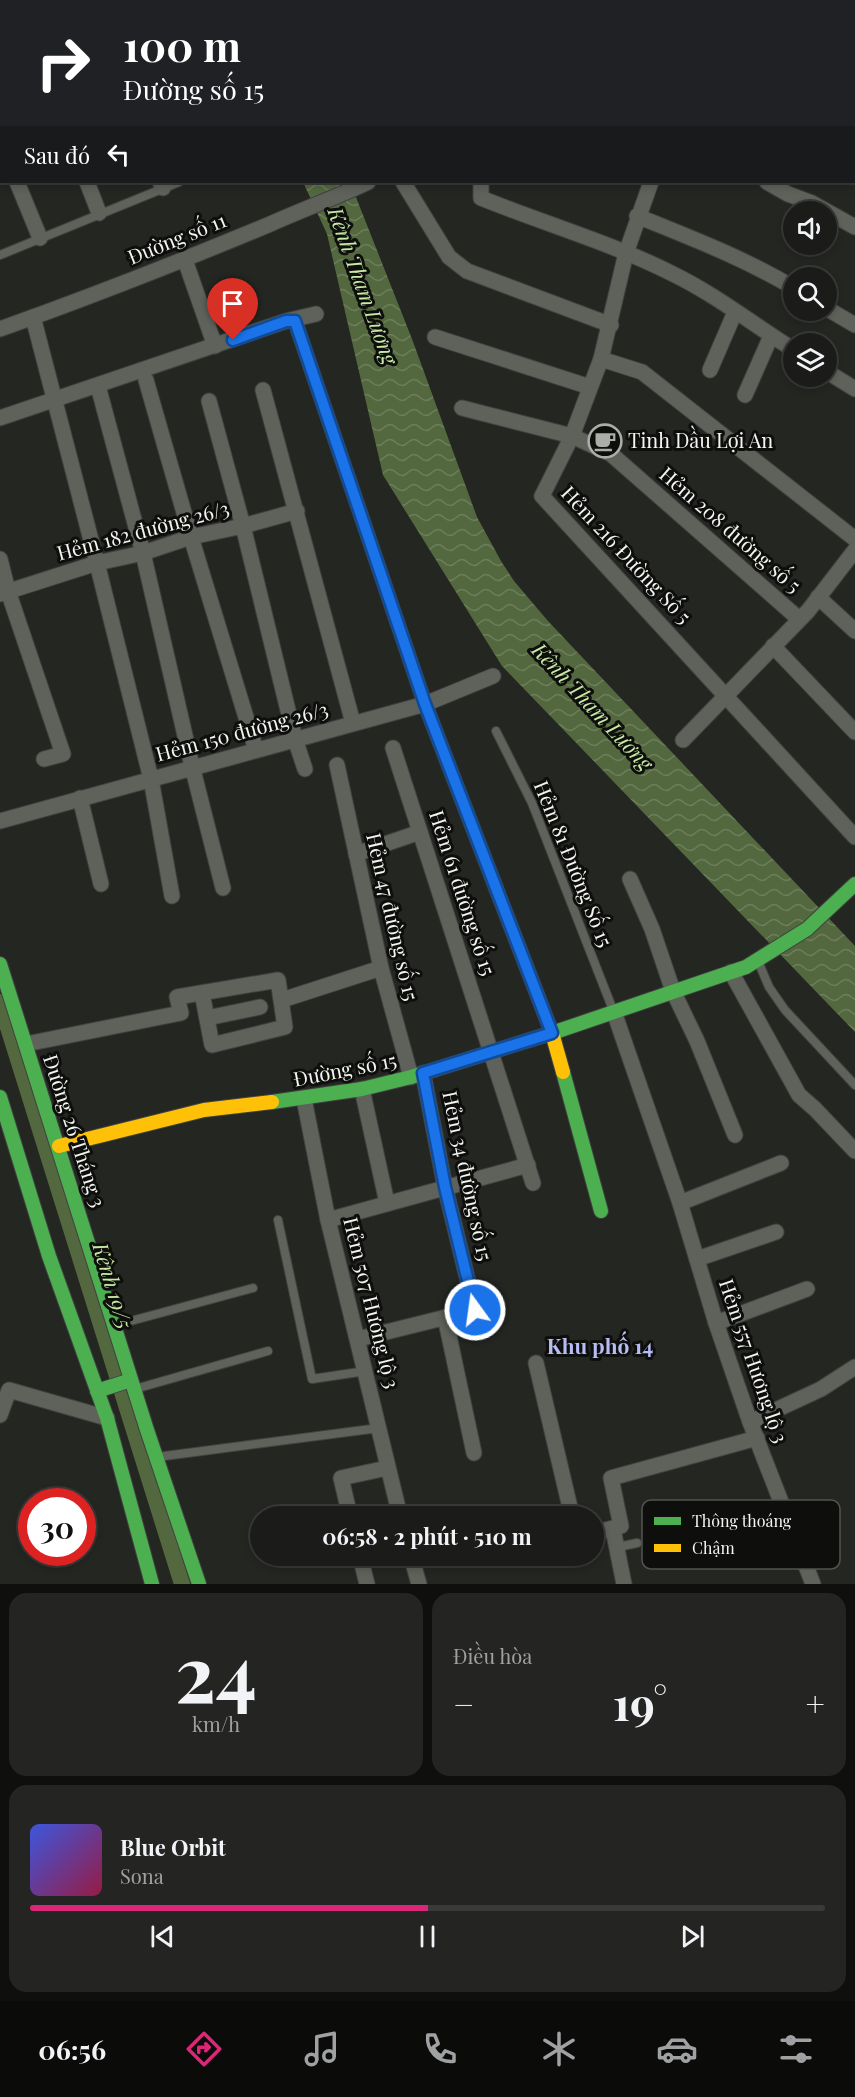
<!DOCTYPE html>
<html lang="vi">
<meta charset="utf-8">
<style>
body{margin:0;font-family:"Playfair Display",serif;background:#242523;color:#f1f3f6;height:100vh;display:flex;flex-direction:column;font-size:22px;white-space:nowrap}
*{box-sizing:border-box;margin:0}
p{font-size:20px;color:#a0a1a2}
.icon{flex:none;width:33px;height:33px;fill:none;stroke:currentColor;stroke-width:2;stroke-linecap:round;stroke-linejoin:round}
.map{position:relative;height:1584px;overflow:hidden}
.sheet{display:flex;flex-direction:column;gap:9px;padding:9px;background:#0f0f0e;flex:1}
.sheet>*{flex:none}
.top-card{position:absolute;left:0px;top:0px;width:855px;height:183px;box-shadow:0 3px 9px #0003,0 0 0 2px #393a39;background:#202124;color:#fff;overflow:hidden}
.buttons{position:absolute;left:783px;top:201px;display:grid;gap:12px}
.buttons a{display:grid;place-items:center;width:54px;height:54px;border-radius:50%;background:#1b1c1a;box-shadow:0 3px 9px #0003,0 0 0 2px #393a39;font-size:30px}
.speed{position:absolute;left:18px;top:1488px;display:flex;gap:12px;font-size:30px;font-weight:700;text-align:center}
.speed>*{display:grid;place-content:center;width:78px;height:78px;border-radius:50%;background:#1b1c1a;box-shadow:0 3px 9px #0003,0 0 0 2px #393a39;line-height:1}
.speed .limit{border:9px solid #d22;background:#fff;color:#111}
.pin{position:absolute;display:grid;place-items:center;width:51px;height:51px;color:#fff;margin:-62px -26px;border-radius:50% 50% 50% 0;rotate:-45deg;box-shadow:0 0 6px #0007}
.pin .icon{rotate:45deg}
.me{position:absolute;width:66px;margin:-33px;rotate:346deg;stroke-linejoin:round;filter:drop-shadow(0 0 4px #0008)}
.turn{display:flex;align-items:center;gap:21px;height:126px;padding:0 24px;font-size:27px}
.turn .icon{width:78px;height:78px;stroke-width:2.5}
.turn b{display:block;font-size:42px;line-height:51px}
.then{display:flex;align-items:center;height:57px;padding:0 24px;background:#0003;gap:12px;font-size:22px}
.big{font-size:45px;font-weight:700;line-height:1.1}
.sheet .tile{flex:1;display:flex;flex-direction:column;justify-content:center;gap:9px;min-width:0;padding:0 21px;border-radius:18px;background:#242523}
.sheet .dial{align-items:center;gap:0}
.dial b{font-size:78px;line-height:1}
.song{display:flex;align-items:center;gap:18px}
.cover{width:72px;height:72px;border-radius:9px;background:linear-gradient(135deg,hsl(230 70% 55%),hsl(340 70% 35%))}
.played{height:6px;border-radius:3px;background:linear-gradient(90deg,#db2777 50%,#393a39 50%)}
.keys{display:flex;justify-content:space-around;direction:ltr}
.heat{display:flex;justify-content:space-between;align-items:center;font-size:33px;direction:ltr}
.sheet .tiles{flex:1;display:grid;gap:9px;grid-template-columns:1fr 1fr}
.tile:last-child{grid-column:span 2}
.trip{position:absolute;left:250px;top:1506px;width:354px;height:60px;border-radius:30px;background:#1b1c1a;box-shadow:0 3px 9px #0003,0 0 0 2px #393a39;font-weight:700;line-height:60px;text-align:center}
.dock{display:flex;height:96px;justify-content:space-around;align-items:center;background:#0b0b0a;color:#a0a1a2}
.dock .icon{width:42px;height:42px}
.dock .selected{color:#db2777}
.dock b{font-size:27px;color:#f1f3f6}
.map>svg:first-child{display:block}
.water{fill:url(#water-waves)}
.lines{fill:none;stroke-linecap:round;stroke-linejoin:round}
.canal{stroke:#53683f;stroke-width:16}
.lane-casing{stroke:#414240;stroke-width:10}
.street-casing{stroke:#414240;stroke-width:17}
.fast-casing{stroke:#414240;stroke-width:16}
.slow-casing{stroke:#414240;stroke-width:16}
.lane{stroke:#5e625a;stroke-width:8}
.street{stroke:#5e625a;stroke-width:15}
.fast{stroke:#4caf50;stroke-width:14}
.slow{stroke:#ffc107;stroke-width:14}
.route-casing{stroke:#114b97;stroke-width:15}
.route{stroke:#1a73e8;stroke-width:10}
.labels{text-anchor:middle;stroke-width:6;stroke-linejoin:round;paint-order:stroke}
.street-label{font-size:20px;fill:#f3f5f1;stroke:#0e0f0d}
.poi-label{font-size:20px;fill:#f3f5f1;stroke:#0e0f0d;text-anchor:start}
.water-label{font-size:21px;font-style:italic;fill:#c7eba4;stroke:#0e0f0d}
.neighbourhood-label{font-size:21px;font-weight:bold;fill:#b6bcf4;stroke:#0e0f0d}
.key{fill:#0e0f0d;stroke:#535451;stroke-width:1.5}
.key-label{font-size:16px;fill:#f3f5f1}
</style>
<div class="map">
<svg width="855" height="1584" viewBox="0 0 855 1584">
<defs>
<pattern id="water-waves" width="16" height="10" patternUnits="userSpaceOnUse" patternTransform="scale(1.5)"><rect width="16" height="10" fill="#53683f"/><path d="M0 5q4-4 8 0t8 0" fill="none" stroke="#6c7e5b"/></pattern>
</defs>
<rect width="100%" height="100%" fill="#242622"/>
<polygon class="water" points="303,182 350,182 412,339 477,517 501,561 514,581 548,621 855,946 855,1032 502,666 383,475 327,234"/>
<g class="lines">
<polyline class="canal" points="0,1002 182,1584"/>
<defs>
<g id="lane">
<polyline points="0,255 179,182"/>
<polyline points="496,731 532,803 613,1010"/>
<polyline points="758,961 769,987 785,1010 855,1085"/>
<polyline points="278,1220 312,1379 366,1371"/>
<polyline points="116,1325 253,1288"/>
<polyline points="135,1389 268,1351"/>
<polyline points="157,1457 379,1428"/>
<polyline points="618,1547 637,1543"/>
</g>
<g id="street">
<polyline points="6,0 7,2"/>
<polyline points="73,0 74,2"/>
<polyline points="153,0 154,2"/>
<polyline points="391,0 392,2"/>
<polyline points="499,0 500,2"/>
<polyline points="656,0 656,2"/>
<polyline points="530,2 530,0"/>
<polyline points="605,2 605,0"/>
<polyline points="724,2 725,0"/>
<polyline points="853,2 855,0"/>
<polyline points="854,128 855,127"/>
<polyline points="0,138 2,142"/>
<polyline points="17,182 40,238"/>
<polyline points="87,182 99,213"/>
<polyline points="160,182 163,188"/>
<polyline points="403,182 449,257 467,271 611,325"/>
<path d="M 481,182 L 481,198 C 545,224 612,243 673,274 C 716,295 754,325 794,350"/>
<polyline points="651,182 626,253 601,359 572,436 542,496 855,837"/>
<polyline points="767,182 788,194 812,203 855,227"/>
<path d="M 637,216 C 691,238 744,258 794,288"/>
<polyline points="185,260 215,346"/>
<polyline points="826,308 855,325"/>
<polyline points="33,317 97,563 151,779 172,896"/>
<path d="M 0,329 C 90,297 179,262 268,225 C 301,210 335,198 368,182"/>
<polyline points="435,337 590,387"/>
<polyline points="601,359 642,372 855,539"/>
<polyline points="710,370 735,312"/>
<polyline points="826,371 855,389"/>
<polyline points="146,380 191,537 256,750"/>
<polyline points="98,386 143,553 192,766 223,888"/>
<polyline points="263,390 353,723"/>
<polyline points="745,395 771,336"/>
<polyline points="209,401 243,526 295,739 305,769"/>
<polyline points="462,408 572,436 611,454 799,619"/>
<polyline points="0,418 286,321 316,314"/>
<polyline points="0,559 8,591 63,754 44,759"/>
<polyline points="0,594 97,563 143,553 191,537 243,526 297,511"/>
<polyline points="818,597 855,631"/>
<polyline points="773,646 855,732"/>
<polyline points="683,740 808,611 855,550"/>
<polyline points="393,748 533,1183"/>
<polyline points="337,765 381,968 411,1077"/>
<polyline points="80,798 101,884"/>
<polyline points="0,821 425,704 493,676"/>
<polyline points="356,854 420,832"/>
<polyline points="630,879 652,929 673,991 697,1041 735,1135"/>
<polyline points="731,972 799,1095 815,1109 855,1151"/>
<polyline points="282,1000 381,968"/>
<polyline points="614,1012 680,1203 716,1323 750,1422 813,1584"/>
<polyline points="207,1018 260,1007"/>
<polyline points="26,1044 181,1013 177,997 278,980 285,1027 212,1045 202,993"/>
<polyline points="362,1089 387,1203"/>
<polyline points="304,1099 328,1220 400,1516"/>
<polyline points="680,1203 781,1163"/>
<polyline points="328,1220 528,1165"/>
<polyline points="697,1259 776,1232"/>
<polyline points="445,1317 474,1453"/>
<polyline points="716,1323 807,1289"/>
<polyline points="358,1339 475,1310 445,1187 423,1073"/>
<polyline points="536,1363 572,1516"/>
<polyline points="0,1415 9,1390 107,1418"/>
<polyline points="750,1422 821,1389 855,1367"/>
<polyline points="350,1516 341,1478 387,1468"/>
<polyline points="613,1529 624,1584"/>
<polyline points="594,1533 621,1526 611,1478 757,1438"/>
<polyline points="360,1556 367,1584"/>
<polyline points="411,1556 419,1584"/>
</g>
<g id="fast">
<polyline points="295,321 425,704 496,888"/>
<polyline points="0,964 147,1430 199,1584"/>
<polyline points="563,1072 601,1211"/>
<polyline points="0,1097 49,1256 107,1418 152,1584"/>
<polyline points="272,1102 362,1089 411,1077 552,1033 746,967 807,929 855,884"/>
<polyline points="97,1391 131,1380"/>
</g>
<g id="slow">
<polyline points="496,888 552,1033 563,1072"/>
<polyline points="59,1146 204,1110 272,1102"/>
</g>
</defs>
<use href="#lane" class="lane-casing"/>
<use href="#street" class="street-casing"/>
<use href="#fast" class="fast-casing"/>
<use href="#slow" class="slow-casing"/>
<use href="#lane" class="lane"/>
<use href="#street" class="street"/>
<use href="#fast" class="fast"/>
<use href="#slow" class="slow"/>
</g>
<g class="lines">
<defs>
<polyline id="route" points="233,340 286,321 295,321 425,704 552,1033 423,1073 445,1187 475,1310"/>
</defs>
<use href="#route" class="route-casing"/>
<use href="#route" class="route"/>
</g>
<defs>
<symbol id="cafe-ring" viewBox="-11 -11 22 22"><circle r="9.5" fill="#0e0f0d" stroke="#abada9" stroke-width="1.5"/><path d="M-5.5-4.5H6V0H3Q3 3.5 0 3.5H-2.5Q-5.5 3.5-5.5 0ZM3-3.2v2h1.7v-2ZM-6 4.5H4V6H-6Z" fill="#abada9"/></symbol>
</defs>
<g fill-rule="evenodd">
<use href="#cafe-ring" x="586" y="422" width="38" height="38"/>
</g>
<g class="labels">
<g class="street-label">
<text transform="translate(177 239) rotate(-22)" y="7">Đường số 11</text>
<text transform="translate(730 530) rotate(41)" y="7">Hẻm 208 đường số 5</text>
<text transform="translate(143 531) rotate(-15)" y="7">Hẻm 182 đường 26/3</text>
<text transform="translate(626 555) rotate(47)" y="7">Hẻm 216 Đường Số 5</text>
<text transform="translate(242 732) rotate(-15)" y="7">Hẻm 150 đường 26/3</text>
<text transform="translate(573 864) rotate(68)" y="7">Hẻm 81 Đường Số 15</text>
<text transform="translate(462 893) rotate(72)" y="7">Hẻm 61 đường số 15</text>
<text transform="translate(392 917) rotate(77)" y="7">Hẻm 47 đường số 15</text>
<text transform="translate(345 1070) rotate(-11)" y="7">Đường số 15</text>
<text transform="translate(74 1131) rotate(72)" y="7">Đường 26 Tháng 3</text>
<text transform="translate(467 1176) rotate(78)" y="7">Hẻm 34 đường số 15</text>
<text transform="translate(371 1303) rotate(76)" y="7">Hẻm 507 Hương lộ 3</text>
<text transform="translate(753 1361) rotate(71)" y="7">Hẻm 557 Hương lộ 3</text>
</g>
<g class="poi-label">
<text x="628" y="448">Tinh Dầu Lợi An</text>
</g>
<g class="water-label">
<text transform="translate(362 286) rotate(70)" y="7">Kênh Tham Lương</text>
<text transform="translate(592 707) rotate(47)" y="7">Kênh Tham Lương</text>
<text transform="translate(112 1286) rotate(73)" y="7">Kênh 19/5</text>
</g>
<g class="neighbourhood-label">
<text x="600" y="1354">Khu phố 14</text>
</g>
</g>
<rect x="642" y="1500" width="198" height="69" rx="9" class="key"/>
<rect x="654" y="1517" width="27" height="8" fill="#4caf50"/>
<rect x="654" y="1544" width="27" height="8" fill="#ffc107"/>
<g class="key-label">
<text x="692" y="1527">Thông thoáng</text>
<text x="692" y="1554">Chậm</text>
</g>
</svg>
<div class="buttons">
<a><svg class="icon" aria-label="sound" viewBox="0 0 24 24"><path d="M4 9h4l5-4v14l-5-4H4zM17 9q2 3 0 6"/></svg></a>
<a><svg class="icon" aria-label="search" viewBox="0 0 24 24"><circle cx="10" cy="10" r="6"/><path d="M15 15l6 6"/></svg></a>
<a><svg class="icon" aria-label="layers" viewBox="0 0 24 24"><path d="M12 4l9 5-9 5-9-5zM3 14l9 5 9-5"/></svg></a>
</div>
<div class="speed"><div class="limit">30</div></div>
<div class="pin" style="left:233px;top:340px;background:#d93025"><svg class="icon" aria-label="arrive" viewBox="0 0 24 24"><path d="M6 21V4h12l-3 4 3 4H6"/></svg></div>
<svg class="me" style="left:475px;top:1310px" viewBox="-20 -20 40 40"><circle r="17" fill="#1a73e8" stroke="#fff" stroke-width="3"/><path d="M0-11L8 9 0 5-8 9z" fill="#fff"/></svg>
<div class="trip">06:58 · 2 phút · 510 m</div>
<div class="top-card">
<div class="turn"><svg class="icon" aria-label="right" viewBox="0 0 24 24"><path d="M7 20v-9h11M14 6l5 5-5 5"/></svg><div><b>100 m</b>Đường số 15</div></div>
<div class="then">Sau đó<svg class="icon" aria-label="left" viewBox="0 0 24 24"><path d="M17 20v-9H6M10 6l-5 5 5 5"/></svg></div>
</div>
</div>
<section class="sheet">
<div class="tiles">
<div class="tile dial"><b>24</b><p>km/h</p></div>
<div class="tile"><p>Điều hòa</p>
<div class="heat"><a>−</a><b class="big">19°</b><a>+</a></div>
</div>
<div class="tile">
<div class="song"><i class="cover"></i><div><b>Blue Orbit</b><p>Sona</p></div></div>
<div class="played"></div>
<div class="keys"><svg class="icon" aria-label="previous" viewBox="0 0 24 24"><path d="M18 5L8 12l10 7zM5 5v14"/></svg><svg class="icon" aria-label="pause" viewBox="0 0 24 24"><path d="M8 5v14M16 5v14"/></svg><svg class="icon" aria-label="next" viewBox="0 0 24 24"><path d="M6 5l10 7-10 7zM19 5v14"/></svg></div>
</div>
</div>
</section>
<nav class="dock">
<b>06:56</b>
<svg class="icon selected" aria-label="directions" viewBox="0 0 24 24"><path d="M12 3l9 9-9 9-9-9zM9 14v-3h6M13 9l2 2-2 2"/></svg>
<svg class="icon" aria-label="music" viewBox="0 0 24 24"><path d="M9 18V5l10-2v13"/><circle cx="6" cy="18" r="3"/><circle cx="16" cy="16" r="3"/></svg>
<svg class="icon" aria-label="phone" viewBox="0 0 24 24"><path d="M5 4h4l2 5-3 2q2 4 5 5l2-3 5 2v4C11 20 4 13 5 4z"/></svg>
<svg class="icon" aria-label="climate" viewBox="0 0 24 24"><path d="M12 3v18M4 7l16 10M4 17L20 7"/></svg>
<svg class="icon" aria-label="car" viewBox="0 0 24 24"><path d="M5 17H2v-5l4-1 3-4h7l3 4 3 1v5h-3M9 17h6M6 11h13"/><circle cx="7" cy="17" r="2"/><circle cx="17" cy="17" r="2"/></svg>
<svg class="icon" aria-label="filters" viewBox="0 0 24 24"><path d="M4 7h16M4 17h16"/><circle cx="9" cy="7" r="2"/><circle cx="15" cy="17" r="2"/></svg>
</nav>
